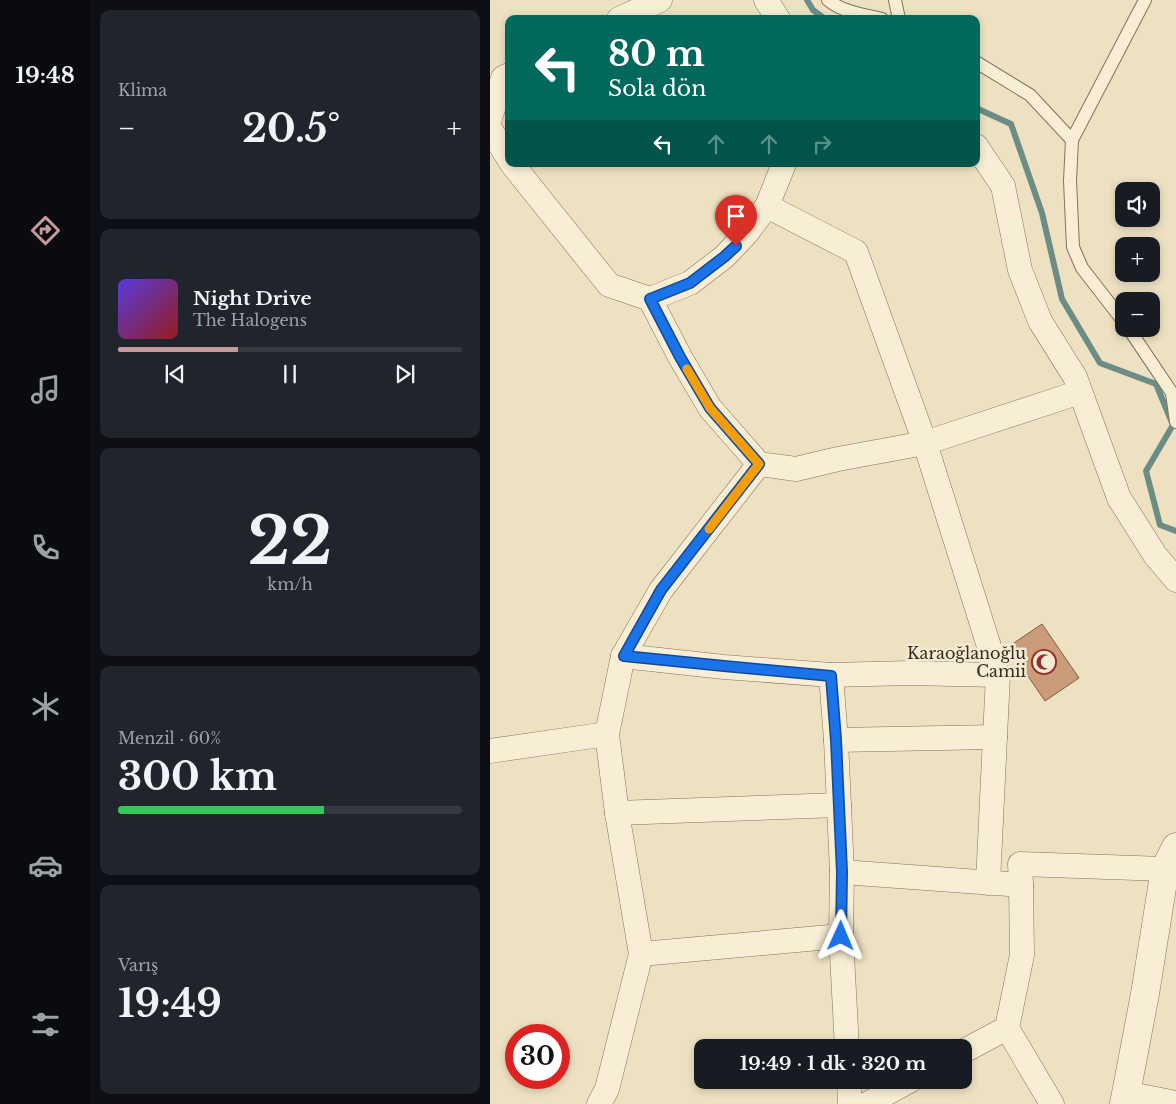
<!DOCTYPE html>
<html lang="tr">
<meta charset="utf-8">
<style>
body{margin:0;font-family:"Libre Baskerville",serif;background:#20242c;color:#f1f3f6;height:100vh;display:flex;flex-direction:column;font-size:19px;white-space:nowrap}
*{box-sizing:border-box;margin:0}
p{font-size:16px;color:#9ea1a6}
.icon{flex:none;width:28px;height:28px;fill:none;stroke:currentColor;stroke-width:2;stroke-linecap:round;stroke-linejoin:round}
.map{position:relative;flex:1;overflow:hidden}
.drawer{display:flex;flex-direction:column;gap:10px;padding:10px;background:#0d0f14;width:400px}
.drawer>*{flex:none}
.banner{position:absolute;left:15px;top:15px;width:475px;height:152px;border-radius:10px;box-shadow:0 2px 8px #0003;background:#00695c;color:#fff;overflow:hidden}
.controls{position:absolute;left:625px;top:182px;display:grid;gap:10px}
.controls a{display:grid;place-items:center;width:45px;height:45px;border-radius:10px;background:#171b24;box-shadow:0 2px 8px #0003;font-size:25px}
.speed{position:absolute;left:15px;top:1024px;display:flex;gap:10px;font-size:25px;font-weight:700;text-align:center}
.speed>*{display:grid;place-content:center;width:65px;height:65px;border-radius:50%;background:#171b24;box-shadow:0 2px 8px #0003;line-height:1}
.speed .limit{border:8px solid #d22;background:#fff;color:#111}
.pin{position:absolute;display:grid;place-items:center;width:42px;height:42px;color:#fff;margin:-51px -21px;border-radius:50% 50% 50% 0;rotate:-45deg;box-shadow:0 0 5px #0007}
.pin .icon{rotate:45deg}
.me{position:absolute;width:55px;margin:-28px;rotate:1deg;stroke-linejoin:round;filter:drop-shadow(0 0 4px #0008)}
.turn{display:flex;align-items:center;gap:18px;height:105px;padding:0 20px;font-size:22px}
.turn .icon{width:65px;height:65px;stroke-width:2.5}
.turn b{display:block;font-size:35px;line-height:42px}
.lanes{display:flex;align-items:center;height:48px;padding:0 20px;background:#0003;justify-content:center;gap:25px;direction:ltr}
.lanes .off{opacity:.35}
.big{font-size:38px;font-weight:800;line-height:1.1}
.drawer .widget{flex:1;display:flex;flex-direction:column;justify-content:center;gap:8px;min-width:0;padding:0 18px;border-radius:10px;background:#20242c}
.drawer .dial{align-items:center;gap:0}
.dial b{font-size:65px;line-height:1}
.song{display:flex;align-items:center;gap:15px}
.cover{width:60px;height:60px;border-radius:8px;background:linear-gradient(135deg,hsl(250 70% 55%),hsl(0 70% 35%))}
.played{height:5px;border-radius:2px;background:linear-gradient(90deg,#c7999b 35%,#363941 35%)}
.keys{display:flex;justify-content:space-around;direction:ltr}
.heat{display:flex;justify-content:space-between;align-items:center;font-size:28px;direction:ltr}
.charge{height:8px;border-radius:4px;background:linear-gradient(90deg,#34c759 60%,#363941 0)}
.trip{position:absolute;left:204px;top:1039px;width:278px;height:50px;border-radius:10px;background:#171b24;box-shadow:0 2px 8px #0003;font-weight:800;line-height:50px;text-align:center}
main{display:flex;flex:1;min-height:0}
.tab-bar{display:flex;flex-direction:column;width:90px;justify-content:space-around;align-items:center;background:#090b0e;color:#9ea1a6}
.tab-bar .icon{width:35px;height:35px}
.tab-bar .current{color:#c7999b}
.tab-bar b{font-size:22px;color:#f1f3f6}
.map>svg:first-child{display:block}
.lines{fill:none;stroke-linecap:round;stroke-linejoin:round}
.stream{stroke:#6c8d85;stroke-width:6}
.building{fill:#ca9c79;stroke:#855c40}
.service-casing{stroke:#86725a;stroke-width:14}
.minor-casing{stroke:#86725a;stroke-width:25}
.tertiary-casing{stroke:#86725a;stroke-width:29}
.service{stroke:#f8eed5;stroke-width:12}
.minor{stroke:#f8eed5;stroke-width:24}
.tertiary{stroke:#f8eed5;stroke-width:28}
.route-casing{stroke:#114b97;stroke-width:12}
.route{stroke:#1a73e8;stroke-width:9}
.slow{stroke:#f59e0b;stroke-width:9}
.labels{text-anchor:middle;stroke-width:5;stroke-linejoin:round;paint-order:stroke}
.poi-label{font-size:16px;fill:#362a1e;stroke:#f5ebd2;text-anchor:end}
</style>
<main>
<nav class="tab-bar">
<b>19:48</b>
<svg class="icon current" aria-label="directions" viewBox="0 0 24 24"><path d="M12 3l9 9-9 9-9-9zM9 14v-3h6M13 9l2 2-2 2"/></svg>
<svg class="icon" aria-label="music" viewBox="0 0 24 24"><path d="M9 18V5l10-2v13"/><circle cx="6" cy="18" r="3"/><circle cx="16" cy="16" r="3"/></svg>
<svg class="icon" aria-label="phone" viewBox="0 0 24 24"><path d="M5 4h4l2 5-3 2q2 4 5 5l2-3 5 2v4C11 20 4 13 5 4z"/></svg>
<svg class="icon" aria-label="climate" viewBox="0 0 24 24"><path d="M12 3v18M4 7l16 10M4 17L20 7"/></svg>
<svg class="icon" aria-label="car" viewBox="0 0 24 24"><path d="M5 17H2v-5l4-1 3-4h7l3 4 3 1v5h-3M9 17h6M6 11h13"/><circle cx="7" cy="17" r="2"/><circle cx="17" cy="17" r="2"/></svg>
<svg class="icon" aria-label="filters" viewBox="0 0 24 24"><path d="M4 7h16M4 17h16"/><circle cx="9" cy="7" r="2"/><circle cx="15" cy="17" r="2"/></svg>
</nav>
<section class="drawer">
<div class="widget"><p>Klima</p>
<div class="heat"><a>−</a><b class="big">20.5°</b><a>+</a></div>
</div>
<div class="widget">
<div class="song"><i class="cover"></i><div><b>Night Drive</b><p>The Halogens</p></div></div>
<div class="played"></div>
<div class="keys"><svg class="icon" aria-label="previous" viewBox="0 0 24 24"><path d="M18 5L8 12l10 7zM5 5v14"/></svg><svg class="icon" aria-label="pause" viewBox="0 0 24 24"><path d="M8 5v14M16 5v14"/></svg><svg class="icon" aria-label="next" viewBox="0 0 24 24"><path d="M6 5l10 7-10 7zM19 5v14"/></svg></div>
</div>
<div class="widget dial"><b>22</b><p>km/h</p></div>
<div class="widget"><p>Menzil · 60%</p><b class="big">300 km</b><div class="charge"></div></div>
<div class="widget"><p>Varış</p><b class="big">19:49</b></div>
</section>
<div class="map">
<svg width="686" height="1104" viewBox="0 0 686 1104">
<rect width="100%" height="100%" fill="#ede1c2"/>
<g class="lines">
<g class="stream">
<polyline points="317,0 323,10 335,19"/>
<polyline points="486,108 521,124 552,213 572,299 610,363 666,384 683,425 656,471 670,525 686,531"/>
</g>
</g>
<polygon class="building" points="552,624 589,678 555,701 518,647"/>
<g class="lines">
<defs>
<g id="service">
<path d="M 338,0 C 352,12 375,15 392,19"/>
<polyline points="405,0 409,19"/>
<polyline points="486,62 540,95 582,140"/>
<polyline points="634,322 592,268 583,247 580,181 582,140 655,0"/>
<polyline points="639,329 682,393 686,422"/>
</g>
<g id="minor">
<polyline points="276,0 288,19"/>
<polyline points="129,19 170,0"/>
<polyline points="0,118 13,78 19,75"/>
<polyline points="0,129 19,159"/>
<polyline points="486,146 513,186 530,270 550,321 585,377 629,498 665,555 686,580"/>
<polyline points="22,164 119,285 160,299 200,283 234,257 256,234 277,206 366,252 435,443 508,675 505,737"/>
<polyline points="277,206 294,164"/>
<polyline points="160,299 190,357 220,408 269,464 306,469 348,459 435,443 590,392"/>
<polyline points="133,656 234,667 341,675 419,673 508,675"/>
<polyline points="341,675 346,740 352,872 351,936 357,1048"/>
<polyline points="117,734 133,656 171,590 269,464"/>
<polyline points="346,740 505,737 498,883"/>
<polyline points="0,751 117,734 127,813 151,954"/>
<polyline points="127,813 349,805"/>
<polyline points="352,872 531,885 530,864 675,869"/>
<polyline points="531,885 532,955 517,1028 562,1104"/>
<polyline points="472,1052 517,1028"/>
<polyline points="359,1080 360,1104"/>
<polyline points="635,1093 686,1103"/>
<polyline points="109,1104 117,1089 151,954 351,936"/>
<polyline points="377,1104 421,1080"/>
</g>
<polyline id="tertiary" points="634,1104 655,994 675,869 686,847"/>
</defs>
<use href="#service" class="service-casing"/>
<use href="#minor" class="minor-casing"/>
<use href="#tertiary" class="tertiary-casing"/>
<use href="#service" class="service"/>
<use href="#minor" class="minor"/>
<use href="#tertiary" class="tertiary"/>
</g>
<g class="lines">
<defs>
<polyline id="route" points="246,246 234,257 200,283 160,299 190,357 220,408 269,464 171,590 134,656 234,666 341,676 346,740 352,872 351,936"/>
</defs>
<use href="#route" class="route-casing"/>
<use href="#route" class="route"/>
<polyline class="slow" points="197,369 220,408 269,464 219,529"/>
</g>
<defs>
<symbol id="mosque-ring" viewBox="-11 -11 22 22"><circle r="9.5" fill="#f5ebd2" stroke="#942c2b" stroke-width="1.5"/><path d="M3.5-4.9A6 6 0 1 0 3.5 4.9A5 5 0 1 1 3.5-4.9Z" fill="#942c2b"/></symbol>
</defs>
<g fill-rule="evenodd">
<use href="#mosque-ring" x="540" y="648" width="28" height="28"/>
</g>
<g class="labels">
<g class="poi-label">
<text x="536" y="659">Karaoğlanoğlu<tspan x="536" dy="18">Camii</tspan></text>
</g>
</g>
</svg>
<div class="controls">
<a><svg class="icon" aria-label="sound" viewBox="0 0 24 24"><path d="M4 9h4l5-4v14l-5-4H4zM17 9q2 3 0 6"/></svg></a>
<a>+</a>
<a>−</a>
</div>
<div class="speed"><div class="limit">30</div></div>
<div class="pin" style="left:246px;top:246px;background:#d93025"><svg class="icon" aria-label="arrive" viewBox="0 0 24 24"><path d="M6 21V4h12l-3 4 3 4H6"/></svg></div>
<svg class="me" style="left:351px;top:936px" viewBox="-20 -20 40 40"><path d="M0-17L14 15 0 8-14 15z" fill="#1a73e8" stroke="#fff" stroke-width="4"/></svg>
<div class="trip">19:49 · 1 dk · 320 m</div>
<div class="banner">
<div class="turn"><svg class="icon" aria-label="left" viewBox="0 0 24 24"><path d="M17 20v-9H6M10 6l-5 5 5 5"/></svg><div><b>80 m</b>Sola dön</div></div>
<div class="lanes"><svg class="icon" aria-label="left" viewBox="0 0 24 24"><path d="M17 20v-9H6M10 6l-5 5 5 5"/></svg><svg class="icon off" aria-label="ahead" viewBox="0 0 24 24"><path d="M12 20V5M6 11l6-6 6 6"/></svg><svg class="icon off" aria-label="ahead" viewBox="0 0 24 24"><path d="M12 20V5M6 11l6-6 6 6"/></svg><svg class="icon off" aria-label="right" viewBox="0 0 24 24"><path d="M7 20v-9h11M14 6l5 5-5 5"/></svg></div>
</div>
</div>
</main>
